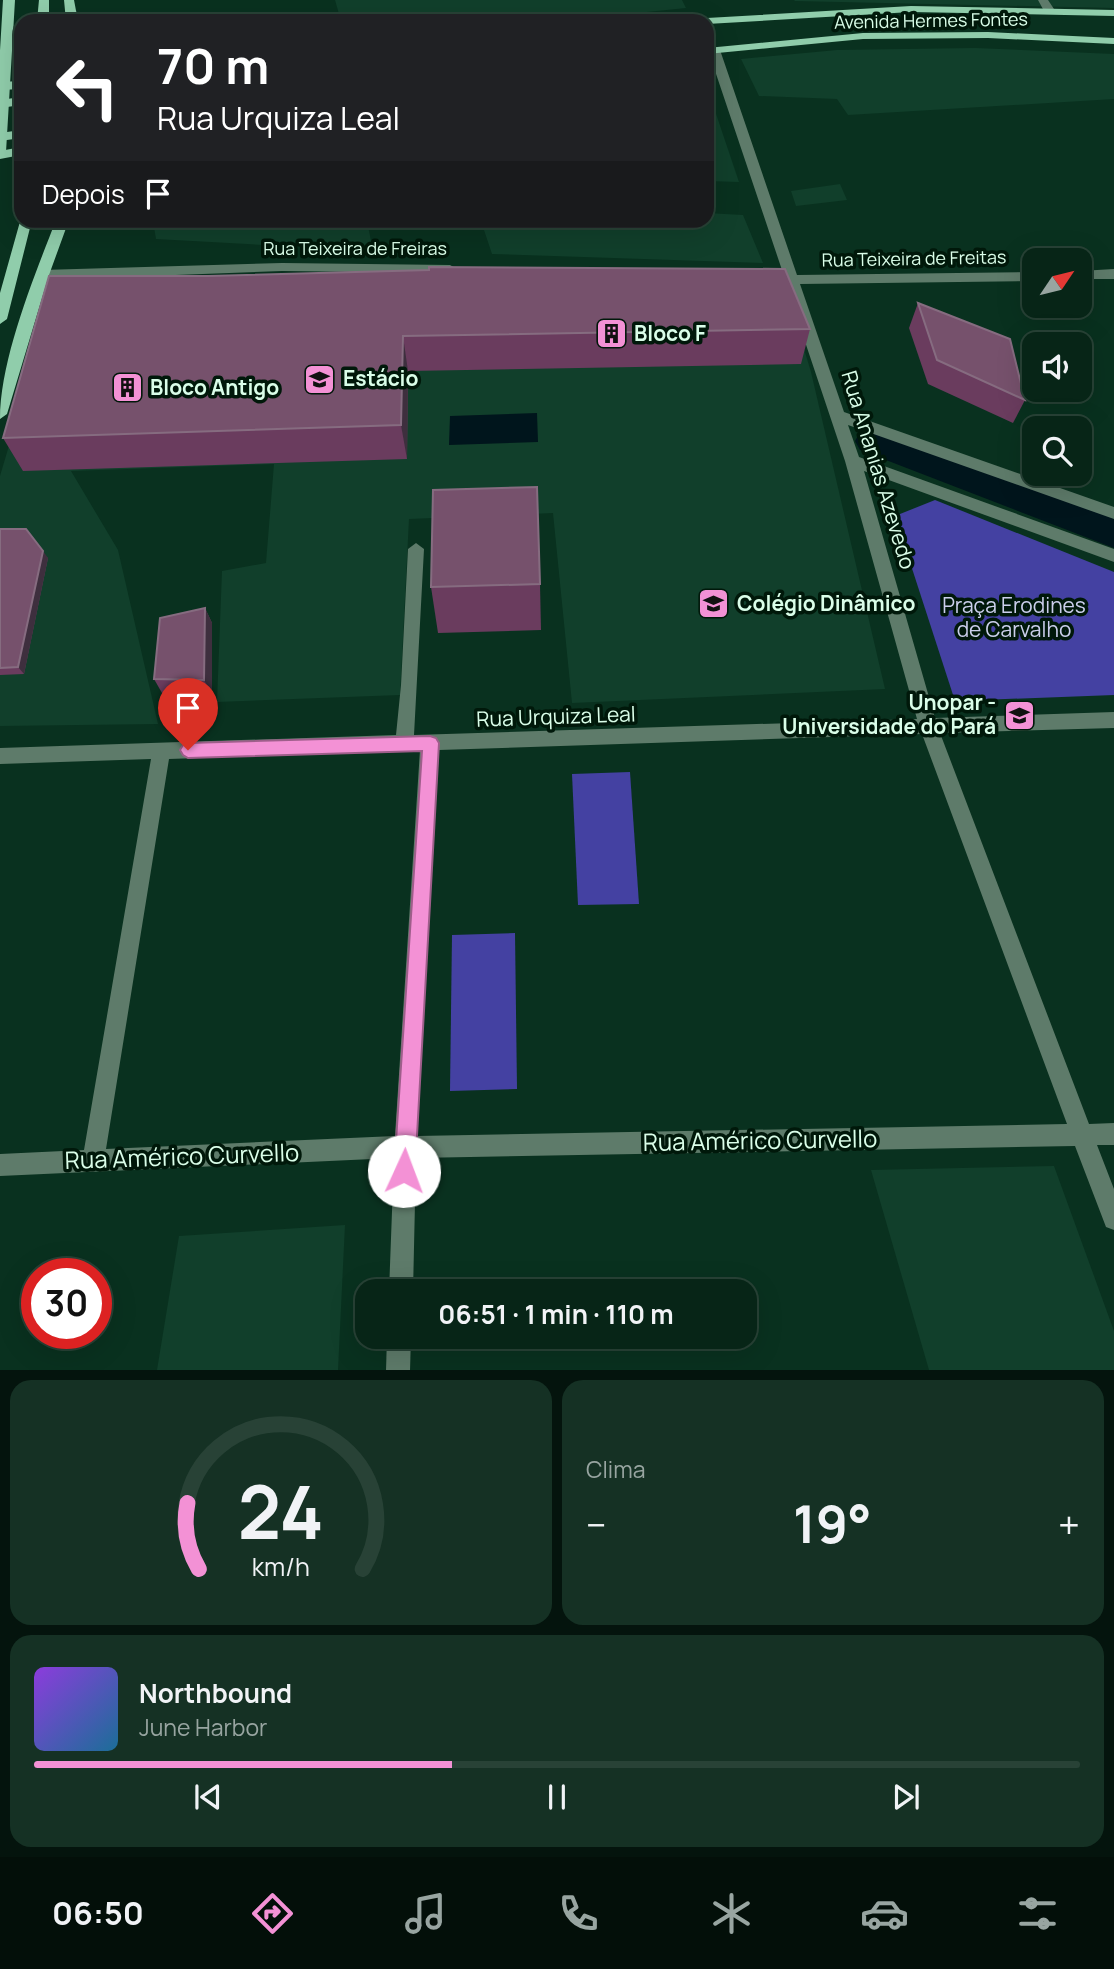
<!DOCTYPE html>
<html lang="pt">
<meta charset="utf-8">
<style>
body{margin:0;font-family:Manrope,sans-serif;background:#153124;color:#f1f3f6;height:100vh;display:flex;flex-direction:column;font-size:26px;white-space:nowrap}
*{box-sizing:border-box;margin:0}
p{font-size:23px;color:#98a5a1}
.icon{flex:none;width:38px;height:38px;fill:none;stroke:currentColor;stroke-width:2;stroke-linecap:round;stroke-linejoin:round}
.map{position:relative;height:1370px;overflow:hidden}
.panel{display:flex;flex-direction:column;gap:10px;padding:10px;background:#04140d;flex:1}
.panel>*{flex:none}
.guide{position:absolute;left:14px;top:14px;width:700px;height:214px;border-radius:21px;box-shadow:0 7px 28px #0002,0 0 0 2px #284236;background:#202124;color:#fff;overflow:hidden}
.needle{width:46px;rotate:55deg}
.controls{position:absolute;left:1022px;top:248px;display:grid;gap:14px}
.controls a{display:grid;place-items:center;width:70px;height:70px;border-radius:14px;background:#072517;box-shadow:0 7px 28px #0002,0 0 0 2px #284236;font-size:35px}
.speed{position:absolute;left:21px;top:1258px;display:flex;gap:14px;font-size:35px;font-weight:700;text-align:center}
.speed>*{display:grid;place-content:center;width:91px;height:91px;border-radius:50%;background:#072517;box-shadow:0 7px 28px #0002,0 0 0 2px #284236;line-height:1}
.speed .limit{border:10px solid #d22;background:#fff;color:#111}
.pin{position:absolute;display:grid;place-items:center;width:60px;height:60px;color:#fff;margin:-72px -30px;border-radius:50% 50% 50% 0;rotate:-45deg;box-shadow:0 0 7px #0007}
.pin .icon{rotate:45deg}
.me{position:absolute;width:77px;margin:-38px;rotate:2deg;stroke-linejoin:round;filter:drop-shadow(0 0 5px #0008)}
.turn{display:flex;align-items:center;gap:24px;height:147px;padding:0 28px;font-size:32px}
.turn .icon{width:91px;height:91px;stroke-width:2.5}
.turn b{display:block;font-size:49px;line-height:60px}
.then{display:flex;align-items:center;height:66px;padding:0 28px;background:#0003;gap:14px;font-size:26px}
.big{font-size:52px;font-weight:700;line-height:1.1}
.panel .tile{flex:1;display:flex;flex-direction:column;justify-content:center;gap:10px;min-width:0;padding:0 24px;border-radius:21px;background:#153124}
.panel .dial{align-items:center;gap:0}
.dial svg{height:182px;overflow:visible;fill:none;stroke:#284236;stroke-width:7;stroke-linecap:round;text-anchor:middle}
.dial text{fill:#f1f3f6;stroke:none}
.song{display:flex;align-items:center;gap:21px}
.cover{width:84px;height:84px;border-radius:10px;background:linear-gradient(135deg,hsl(270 70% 55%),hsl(200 70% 35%))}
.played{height:7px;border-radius:4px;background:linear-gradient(90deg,#f391d5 40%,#284236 40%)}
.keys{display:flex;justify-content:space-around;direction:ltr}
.heat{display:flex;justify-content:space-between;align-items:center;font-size:38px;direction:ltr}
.panel .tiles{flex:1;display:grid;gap:10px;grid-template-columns:1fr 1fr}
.tile:last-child{grid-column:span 2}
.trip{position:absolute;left:355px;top:1279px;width:402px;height:70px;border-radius:21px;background:#072517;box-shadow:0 7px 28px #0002,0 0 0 2px #284236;font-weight:700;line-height:70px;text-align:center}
.tab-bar{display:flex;height:112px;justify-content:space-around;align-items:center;background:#030f09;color:#98a5a1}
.tab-bar .icon{width:49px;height:49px}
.tab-bar .current{color:#f391d5}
.tab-bar b{font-size:32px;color:#f1f3f6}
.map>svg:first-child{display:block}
.built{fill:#113f2b}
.green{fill:#4441a2}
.water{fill:#00151c}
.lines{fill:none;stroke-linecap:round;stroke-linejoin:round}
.canal{fill:#00151c;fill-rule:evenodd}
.minor{fill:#5e7b6a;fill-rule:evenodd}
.major{fill:#90cdab;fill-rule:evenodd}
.major-bridge{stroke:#90cdab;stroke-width:12}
.wall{fill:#6a3c5e}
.shaded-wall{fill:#3e2f3e}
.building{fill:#76516c;stroke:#866c80;stroke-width:2}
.route{fill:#f391d5;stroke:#9e5e8a;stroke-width:2}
.labels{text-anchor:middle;stroke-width:7;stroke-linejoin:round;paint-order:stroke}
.far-street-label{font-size:18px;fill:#dafee9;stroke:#00180a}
.poi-label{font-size:21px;font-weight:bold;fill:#dafee9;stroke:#00180a;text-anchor:start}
.street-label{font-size:21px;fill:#dafee9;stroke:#00180a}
.park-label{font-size:21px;fill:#cbcfec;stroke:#00180a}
.near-street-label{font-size:24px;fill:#dafee9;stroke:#00180a}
</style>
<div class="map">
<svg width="1114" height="1371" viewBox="0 0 1114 1371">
<rect width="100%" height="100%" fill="#09311f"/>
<g class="built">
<polygon points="335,0 682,0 686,8 559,21 341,21"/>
<polygon points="794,0 1114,0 1114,8 795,1"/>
<polygon points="975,48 1114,54 1114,99 848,115 837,99 759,96 741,59 837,50"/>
<polygon points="707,87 739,182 707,181"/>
<polygon points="840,184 847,200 796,206 791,191"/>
<polygon points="707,213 743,215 763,263 492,254 481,221 707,220"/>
<polygon points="153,221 367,221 373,251 156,239"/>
<polygon points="55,290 794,316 811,372 885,689 572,703 553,513 409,519 400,695 217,702 222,571 266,563 274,464 71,471 118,550 158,724 0,726 0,476"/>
<polygon points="1054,1166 1114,1331 1114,1370 929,1370 871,1170"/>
<polygon points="345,1225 338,1370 157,1370 179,1236"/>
</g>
<g class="green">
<polygon points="935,500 1114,572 1114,695 955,701 895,516"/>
<polygon points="630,772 639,904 578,905 572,774"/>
<polygon points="515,933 517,1089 450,1091 452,935"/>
</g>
<polygon class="water" points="537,413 538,442 449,445 450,416"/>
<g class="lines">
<polygon class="canal" points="872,428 1114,518 1114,548 860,450 855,441 860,432"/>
<g class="minor">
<polygon points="1038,0 1048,0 1054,9 1044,11"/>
<path d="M 714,47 L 720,50 L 797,275 L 1034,272 L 1034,281 L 800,284 L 844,412 L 1114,507 L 1114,519 L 848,425 L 859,457 L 1114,549 L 1114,562 L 864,471 L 935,718 L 1114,712 L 1114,728 L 940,733 L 1089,1124 L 1114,1123 L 1114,1145 L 1097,1145 L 1114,1189 L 1114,1230 L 1106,1227 L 1075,1146 L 416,1158 L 413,1292 L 389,1292 L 394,1158 L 0,1176 L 0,1154 L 84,1150 L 151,759 L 0,764 L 0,748 L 396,735 L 401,685 L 408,549 L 416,543 L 424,549 L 414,735 L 917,719 L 845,461 L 786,285 L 779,280 L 784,276 L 708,50 ZM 922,734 L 1067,1124 L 417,1136 L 439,750 ZM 420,750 L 395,1136 L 106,1149 L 169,759 Z"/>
<polygon points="282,263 450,265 457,269 450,273 282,271 42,280 35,275 42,270"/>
<polygon points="1114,269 1114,279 1080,279 1080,271"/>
<polygon points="387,1337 411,1337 410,1371 386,1371"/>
</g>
<g class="major">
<polygon points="39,0 49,0 49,21 37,21"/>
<polygon points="64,0 74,0 78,21 66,21"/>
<polygon points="911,6 1114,10 1114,16 911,12 707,24 707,21 701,21 707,18"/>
<polygon points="988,32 1114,38 1114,44 988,38 863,39 707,54 707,48 863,33"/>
<polygon points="21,81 21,89 0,90 0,82"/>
<polygon points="21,97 21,105 0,108 0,100"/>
<polygon points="21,130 21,138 0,141 0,133"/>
<polygon points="21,147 21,155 0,159 0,151"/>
<polygon points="21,218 21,220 32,220 7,319 0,324 0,293"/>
<path d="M 56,220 L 69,220 L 49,275 L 7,414 L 0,419 C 0,359 34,277 56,220 Z"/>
</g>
<polyline class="major-bridge" points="0,152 9,0"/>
</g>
<g class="wall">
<polygon points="49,276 810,329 801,364 408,371 407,459 23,471 3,438"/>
<polygon points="918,303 1025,400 1013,423 928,384 909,328"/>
<polygon points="0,529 48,558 24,674 0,675"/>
<polygon points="540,584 541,630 438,633 431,587"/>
<polygon points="205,608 212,623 212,694 162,693 154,679"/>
</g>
<g class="shaded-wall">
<polygon points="403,336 408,371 407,459 401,425"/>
<polygon points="43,551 48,558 24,674 18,667"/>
<polygon points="205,608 212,623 212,694 204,680"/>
</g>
<g class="building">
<polygon points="429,267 785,269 810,329 403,336 401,425 3,438 49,276 208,276 429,270"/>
<polygon points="918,303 1010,339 1025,400 937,360"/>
<polygon points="537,487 540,584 431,587 433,490"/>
<polygon points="0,529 26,529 43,551 18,667 0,668"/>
<polygon points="205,608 204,680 154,679 160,618"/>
</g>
<polygon class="route" points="430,736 436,738 439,743 415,1171 412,1179 404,1182 397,1179 394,1171 422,751 188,758 183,755 180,750 183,745 188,743"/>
<defs>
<symbol id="building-square" viewBox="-11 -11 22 22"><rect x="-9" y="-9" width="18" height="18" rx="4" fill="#f391d5" stroke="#00180a"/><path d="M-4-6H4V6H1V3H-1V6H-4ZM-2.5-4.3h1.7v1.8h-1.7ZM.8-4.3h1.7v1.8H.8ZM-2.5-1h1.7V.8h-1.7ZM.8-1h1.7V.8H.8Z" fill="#111"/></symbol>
<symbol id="university-square" viewBox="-11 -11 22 22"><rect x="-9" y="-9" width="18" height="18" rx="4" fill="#f391d5" stroke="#00180a"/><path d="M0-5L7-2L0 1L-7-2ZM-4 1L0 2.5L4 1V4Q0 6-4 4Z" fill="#111"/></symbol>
<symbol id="school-square" viewBox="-11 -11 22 22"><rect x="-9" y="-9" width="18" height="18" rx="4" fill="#f391d5" stroke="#00180a"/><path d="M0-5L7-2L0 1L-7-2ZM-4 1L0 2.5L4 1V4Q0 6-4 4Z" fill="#111"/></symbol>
</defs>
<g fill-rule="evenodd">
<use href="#building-square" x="594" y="316" width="35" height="35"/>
<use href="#university-square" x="302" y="362" width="35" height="35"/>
<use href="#building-square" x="110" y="370" width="35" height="35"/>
<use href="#school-square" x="696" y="586" width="35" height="35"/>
<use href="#school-square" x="1002" y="698" width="35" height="35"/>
</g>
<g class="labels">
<g class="far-street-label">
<text transform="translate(931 21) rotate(-1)" y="6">Avenida Hermes Fontes</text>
<text x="355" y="255">Rua Teixeira de Freiras</text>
<text transform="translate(914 259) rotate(-1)" y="6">Rua Teixeira de Freitas</text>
</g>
<g class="poi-label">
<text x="634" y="341">Bloco F</text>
<text x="343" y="386">Estácio</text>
<text x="150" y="395">Bloco Antigo</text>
<text x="737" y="611">Colégio Dinâmico</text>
<text x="996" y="710" text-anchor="end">Unopar -<tspan x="996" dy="24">Universidade do Pará</tspan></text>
</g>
<g class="street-label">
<text transform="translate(878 470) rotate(73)" y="7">Rua Ananias Azevedo</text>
<text transform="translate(556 717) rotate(-2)" y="7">Rua Urquiza Leal</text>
</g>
<g class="park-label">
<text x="1014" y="613">Praça Erodines<tspan x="1014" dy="24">de Carvalho</tspan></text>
</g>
<g class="near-street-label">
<text transform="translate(760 1141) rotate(-1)" y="8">Rua Américo Curvello</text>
<text transform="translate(182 1157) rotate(-2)" y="8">Rua Américo Curvello</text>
</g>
</g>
</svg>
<div class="controls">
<a><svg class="needle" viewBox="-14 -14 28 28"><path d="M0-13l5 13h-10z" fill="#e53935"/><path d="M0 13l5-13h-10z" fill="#98a5a1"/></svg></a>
<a><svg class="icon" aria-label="sound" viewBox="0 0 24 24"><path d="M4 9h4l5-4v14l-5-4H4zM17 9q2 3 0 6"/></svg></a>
<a><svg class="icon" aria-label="search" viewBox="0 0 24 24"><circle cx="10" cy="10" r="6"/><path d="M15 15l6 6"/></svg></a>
</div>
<div class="speed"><div class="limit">30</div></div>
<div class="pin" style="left:188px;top:750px;background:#d93025"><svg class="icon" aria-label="arrive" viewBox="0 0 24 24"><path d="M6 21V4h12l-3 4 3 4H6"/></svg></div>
<svg class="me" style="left:404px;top:1171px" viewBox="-20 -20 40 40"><circle r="19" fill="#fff"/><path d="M0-13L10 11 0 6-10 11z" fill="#f391d5"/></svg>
<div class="trip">06:51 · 1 min · 110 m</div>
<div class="guide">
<div class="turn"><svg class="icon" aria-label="left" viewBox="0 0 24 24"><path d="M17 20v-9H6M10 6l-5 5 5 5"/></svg><div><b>70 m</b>Rua Urquiza Leal</div></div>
<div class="then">Depois<svg class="icon" aria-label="arrive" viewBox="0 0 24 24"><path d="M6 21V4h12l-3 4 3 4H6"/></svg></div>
</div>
</div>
<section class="panel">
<div class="tiles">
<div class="tile dial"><svg viewBox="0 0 100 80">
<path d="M14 69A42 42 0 1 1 86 69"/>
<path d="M14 69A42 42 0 0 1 9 40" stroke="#f391d5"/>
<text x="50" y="56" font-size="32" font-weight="700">24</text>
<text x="50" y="72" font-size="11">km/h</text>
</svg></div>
<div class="tile"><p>Clima</p>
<div class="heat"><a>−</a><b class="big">19°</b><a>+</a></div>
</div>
<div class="tile">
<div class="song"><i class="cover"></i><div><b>Northbound</b><p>June Harbor</p></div></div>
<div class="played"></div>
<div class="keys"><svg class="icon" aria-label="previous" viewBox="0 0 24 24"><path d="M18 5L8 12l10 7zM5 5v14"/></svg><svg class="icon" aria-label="pause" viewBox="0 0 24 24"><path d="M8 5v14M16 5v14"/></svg><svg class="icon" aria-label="next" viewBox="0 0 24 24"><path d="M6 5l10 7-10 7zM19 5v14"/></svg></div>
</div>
</div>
</section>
<nav class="tab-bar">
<b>06:50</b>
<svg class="icon current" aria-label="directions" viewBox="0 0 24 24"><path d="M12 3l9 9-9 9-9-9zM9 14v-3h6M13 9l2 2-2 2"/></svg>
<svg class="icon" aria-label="music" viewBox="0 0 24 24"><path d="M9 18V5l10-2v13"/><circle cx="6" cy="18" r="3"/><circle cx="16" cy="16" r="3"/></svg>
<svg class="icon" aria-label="phone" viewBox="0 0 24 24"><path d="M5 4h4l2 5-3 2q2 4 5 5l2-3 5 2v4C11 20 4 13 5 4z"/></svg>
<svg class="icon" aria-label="climate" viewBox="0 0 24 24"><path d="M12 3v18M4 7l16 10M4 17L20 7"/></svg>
<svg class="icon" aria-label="car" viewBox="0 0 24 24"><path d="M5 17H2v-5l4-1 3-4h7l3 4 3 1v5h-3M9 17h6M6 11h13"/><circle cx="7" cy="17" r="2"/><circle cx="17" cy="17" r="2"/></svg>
<svg class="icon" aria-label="filters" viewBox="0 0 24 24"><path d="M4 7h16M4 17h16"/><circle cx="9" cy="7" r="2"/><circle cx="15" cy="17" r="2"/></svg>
</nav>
